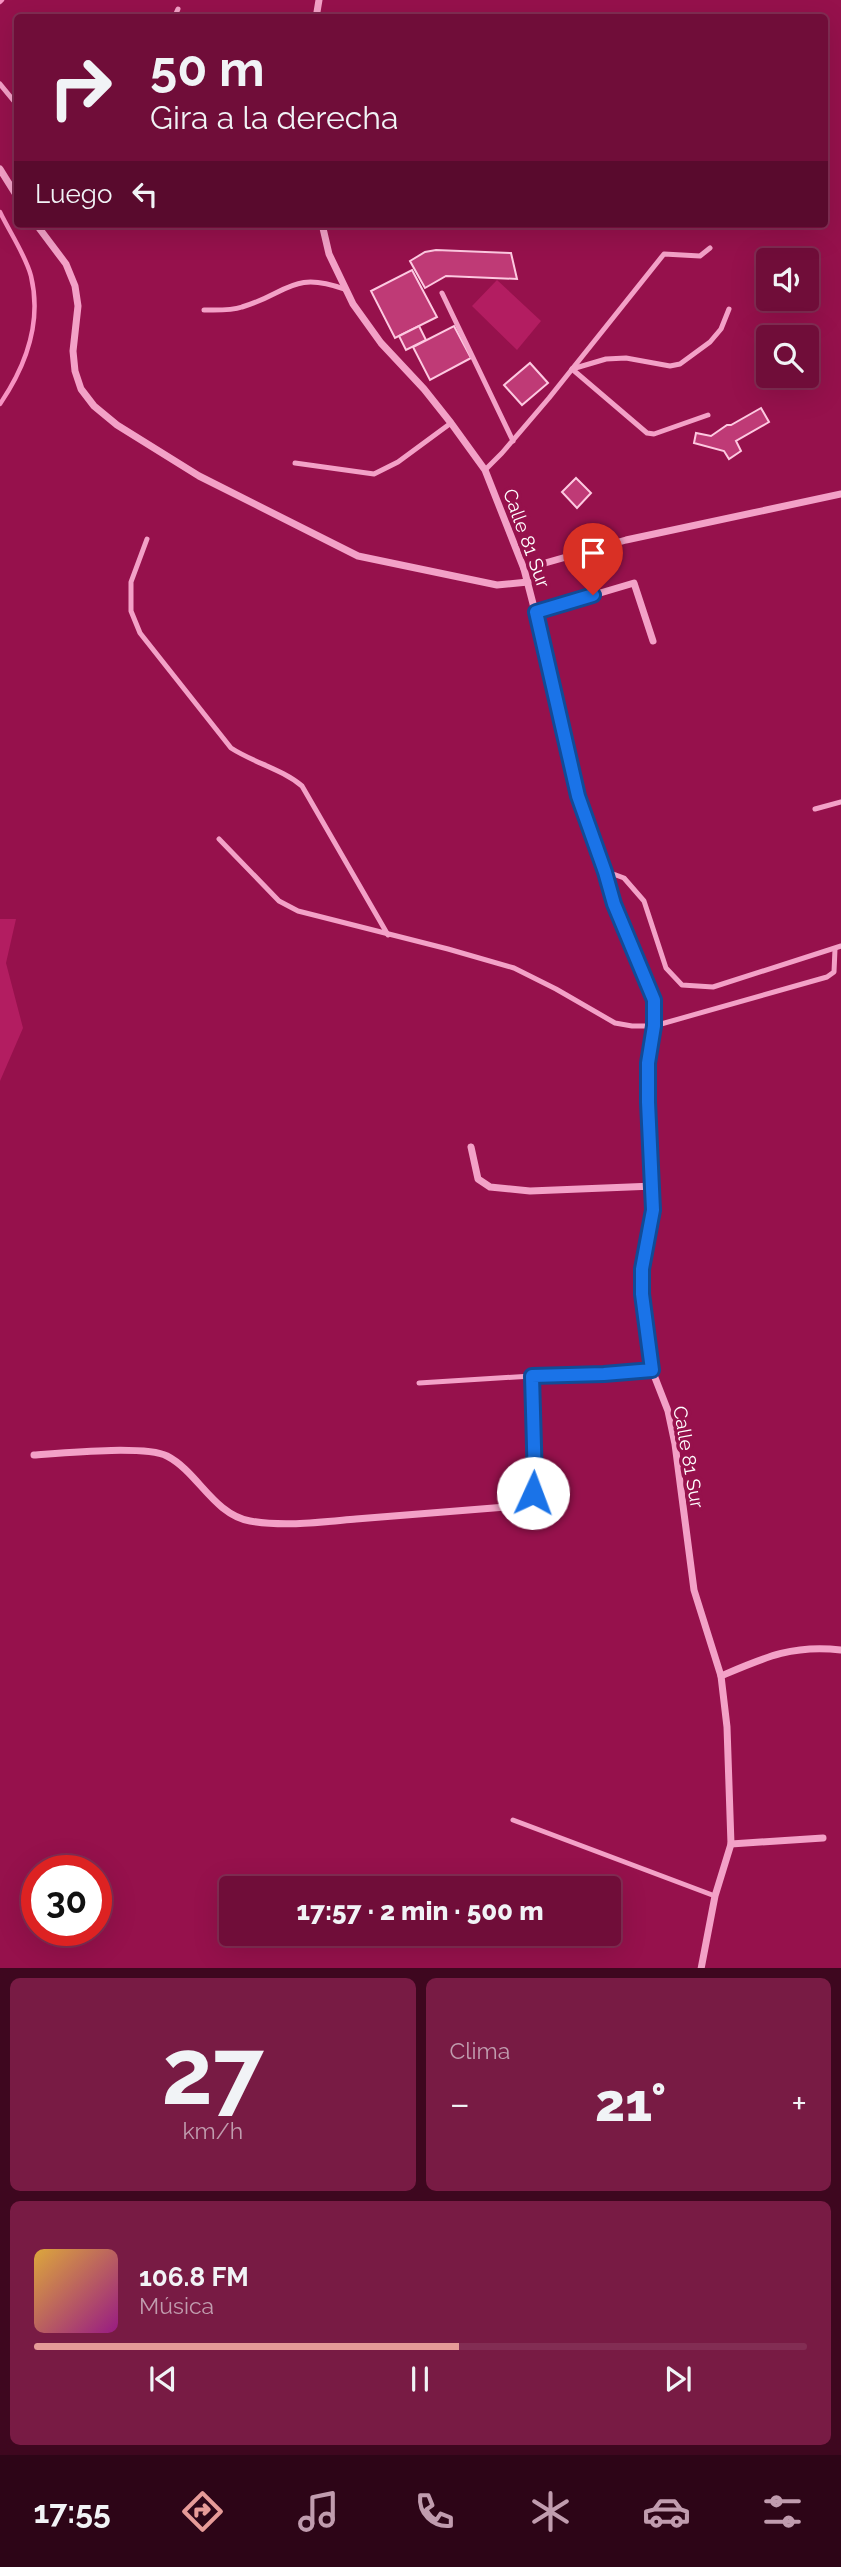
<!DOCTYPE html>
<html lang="es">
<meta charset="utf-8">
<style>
body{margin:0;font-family:Raleway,sans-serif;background:#781b44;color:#f1f3f6;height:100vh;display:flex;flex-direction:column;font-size:26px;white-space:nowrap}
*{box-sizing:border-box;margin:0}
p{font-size:23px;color:#c09cae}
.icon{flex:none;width:38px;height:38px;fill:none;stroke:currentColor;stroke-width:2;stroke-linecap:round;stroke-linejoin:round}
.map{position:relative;height:1968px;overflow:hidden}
.side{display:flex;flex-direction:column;gap:10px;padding:10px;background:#3e071f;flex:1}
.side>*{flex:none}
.hud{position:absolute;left:14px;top:14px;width:814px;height:214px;border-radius:7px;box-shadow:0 7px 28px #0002,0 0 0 2px #822d53;background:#700d39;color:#f1f3f6;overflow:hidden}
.buttons{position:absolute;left:756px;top:248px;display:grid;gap:14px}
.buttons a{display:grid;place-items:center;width:63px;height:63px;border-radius:7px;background:#700d39;box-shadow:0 7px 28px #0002,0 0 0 2px #822d53;font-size:35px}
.speed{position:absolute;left:21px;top:1855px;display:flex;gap:14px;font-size:35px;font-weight:700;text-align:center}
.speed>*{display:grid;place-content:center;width:91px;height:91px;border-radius:50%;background:#700d39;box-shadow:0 7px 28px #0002,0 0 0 2px #822d53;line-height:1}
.speed .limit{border:10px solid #d22;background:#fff;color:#111}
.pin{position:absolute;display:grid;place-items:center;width:60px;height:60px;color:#fff;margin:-72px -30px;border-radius:50% 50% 50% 0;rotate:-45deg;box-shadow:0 0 7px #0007}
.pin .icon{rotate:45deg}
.me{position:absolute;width:77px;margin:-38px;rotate:2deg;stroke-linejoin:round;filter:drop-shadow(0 0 5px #0008)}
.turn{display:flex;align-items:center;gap:24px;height:147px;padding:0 21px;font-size:32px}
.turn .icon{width:91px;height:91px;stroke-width:2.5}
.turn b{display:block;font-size:49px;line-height:60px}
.then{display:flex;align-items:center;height:66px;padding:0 21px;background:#0003;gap:14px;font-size:26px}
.big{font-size:52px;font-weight:800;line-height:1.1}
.side .card{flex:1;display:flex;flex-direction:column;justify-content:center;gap:10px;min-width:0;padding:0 24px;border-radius:10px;background:#781b44}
.side .dial{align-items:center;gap:0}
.dial b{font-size:91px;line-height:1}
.song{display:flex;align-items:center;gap:21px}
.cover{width:84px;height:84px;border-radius:10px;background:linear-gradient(135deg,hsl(40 70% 55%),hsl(310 70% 35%))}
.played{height:7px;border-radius:4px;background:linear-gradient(90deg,#e69b98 55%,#822d53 55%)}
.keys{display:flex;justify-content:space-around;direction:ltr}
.heat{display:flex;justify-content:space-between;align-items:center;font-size:38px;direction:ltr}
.side .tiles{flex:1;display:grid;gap:10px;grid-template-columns:1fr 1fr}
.card:last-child{grid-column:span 2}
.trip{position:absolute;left:219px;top:1876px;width:402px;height:70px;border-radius:7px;background:#700d39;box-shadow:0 7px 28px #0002,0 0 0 2px #822d53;font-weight:800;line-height:70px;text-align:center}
.dock{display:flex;height:112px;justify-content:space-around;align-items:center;background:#2d0517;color:#c09cae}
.dock .icon{width:49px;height:49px}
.dock .selected{color:#e69b98}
.dock b{font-size:32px;color:#f1f3f6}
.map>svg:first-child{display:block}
.green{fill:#b31d61}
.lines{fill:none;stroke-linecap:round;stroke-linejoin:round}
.stream{stroke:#f793c2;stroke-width:4.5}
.building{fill:#bf3a76;stroke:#fdc9e1;stroke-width:2}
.lane{stroke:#f3a1c7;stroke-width:5}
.street{stroke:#f3a1c7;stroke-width:7}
.route-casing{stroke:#114b97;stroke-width:18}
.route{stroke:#1a73e8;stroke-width:12}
.labels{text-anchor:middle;stroke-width:7;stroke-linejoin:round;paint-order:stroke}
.street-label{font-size:19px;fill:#fff;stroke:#96114c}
</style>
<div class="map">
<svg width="841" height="1969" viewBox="0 0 841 1969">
<rect width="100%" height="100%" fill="#96114c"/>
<g class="green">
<polygon points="497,280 541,321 517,350 472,306"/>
<polygon points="0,919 16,919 6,963 23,1028 0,1081"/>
</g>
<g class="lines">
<g class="stream">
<polyline points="0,2 2,0"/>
<path d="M 0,212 C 9,231 26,256 31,276 C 42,322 26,366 0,404"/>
</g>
</g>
<g class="building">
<polygon points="436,250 511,253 517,279 446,276 425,288 410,261 425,252"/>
<polygon points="412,270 437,317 395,338 371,291"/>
<polygon points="419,326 426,340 406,350 399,336"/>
<polygon points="454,326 471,358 430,380 413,347"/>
<polygon points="530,363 548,383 522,405 504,385"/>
<polygon points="761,408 769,422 736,441 741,451 729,459 724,451 694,443 696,433 711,436 727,425 731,425"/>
<polygon points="576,478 591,493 577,508 562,492"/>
</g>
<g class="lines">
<g class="lane">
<polyline points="174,18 178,9"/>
<polyline points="0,84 18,106"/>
<polyline points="442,293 513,441"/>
<path d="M 204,310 C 216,310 230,311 242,307 C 287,294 292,270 344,289"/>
<polyline points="572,369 606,359 626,358 670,366 680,364 710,342 721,329 729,309"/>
<polyline points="572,369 647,433 654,434 708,415"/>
<polyline points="295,463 374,474 398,462 451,423"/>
<polyline points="485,470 502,453 549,398 664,254 700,256 710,248"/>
<path d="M 147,539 L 131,582 L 131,611 L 140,633 L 231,748 C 254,763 282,769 302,786 L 388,935"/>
<polyline points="815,809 841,802"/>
<polyline points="219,839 279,901 298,911 448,949 514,968 556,989 615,1023 632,1026 654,1026 827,977 834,972 835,949"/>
<polyline points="605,871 624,878 644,901 666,968 682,985 713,987 841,946"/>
<polyline points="419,1383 532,1376"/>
<polyline points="513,1820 715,1896"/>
</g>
<g class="street">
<polyline points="316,18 319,0"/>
<polyline points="0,169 18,198"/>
<polyline points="36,224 66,264 75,286 78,306 73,351 75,371 81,389 94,406 117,425 199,476 358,556 497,585 528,582"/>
<polyline points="322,224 329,254 353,304 381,343 424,389 451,423 485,470 524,569 551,673 578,796 605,871 614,904 654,1000 654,1026 648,1063 648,1102 653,1163 653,1210 642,1269 642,1294 646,1339 652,1370 668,1411 675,1444 694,1590 721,1676 727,1727 731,1844 715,1896 701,1969"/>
<polyline points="524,569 626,540 841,494"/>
<polyline points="536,612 634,583 653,641"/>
<polyline points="471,1147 478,1179 490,1187 530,1191 654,1186"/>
<path d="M 34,1455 C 62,1453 145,1445 167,1456 C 198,1472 213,1514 250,1521 C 284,1527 322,1522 356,1519 C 406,1515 456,1511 506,1507 L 529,1500 L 535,1482 L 532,1376 L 604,1375 L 652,1370"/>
<path d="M 721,1676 C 763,1658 793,1644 841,1650"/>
<polyline points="731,1844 823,1838"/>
</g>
</g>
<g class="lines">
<defs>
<polyline id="route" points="533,1493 535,1482 532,1376 604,1374 652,1370 642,1294 642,1269 653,1210 648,1102 648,1063 654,1026 654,1000 614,904 605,872 578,796 536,612 593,595"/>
</defs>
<use href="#route" class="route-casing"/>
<use href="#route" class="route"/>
</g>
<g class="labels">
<g class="street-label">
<text transform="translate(527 538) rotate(70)" y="7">Calle 81 Sur</text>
<text transform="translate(689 1457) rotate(80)" y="7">Calle 81 Sur</text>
</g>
</g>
</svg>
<div class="buttons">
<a><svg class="icon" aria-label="sound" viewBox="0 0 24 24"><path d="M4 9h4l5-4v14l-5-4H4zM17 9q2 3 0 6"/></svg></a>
<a><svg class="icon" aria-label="search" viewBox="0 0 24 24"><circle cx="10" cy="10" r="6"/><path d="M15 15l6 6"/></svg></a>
</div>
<div class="speed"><div class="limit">30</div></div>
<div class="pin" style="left:593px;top:595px;background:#d93025"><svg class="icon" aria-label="arrive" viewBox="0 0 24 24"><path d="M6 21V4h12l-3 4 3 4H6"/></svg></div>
<svg class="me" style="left:533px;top:1493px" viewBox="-20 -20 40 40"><circle r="19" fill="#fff"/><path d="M0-13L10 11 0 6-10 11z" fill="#1a73e8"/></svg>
<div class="trip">17:57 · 2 min · 500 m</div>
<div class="hud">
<div class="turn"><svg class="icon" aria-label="right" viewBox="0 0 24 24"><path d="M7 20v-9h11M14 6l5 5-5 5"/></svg><div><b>50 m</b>Gira a la derecha</div></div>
<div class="then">Luego<svg class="icon" aria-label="left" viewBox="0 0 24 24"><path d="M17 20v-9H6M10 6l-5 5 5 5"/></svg></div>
</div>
</div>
<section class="side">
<div class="tiles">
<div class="card dial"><b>27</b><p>km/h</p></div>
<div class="card"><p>Clima</p>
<div class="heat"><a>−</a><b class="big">21°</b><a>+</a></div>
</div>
<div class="card">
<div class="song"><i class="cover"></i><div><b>106.8 FM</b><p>Música</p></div></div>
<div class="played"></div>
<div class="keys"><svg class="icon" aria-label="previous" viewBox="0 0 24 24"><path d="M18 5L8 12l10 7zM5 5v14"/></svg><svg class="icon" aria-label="pause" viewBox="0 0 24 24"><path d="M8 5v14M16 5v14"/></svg><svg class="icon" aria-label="next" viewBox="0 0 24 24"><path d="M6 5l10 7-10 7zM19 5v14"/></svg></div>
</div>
</div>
</section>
<nav class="dock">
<b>17:55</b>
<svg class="icon selected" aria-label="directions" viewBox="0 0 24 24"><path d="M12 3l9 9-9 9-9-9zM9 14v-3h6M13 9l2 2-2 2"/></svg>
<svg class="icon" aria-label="music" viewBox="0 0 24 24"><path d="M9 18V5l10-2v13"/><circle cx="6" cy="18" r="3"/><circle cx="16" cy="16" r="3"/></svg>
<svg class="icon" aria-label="phone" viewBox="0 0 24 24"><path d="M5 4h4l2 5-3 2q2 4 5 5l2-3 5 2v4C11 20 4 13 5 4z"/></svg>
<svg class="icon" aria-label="climate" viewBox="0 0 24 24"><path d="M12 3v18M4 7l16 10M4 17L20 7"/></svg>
<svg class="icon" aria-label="car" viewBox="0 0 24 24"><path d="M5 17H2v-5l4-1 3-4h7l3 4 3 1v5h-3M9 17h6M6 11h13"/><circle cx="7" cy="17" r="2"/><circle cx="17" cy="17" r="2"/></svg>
<svg class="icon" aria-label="filters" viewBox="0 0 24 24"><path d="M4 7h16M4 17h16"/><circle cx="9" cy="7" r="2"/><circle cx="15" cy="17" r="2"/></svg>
</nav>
